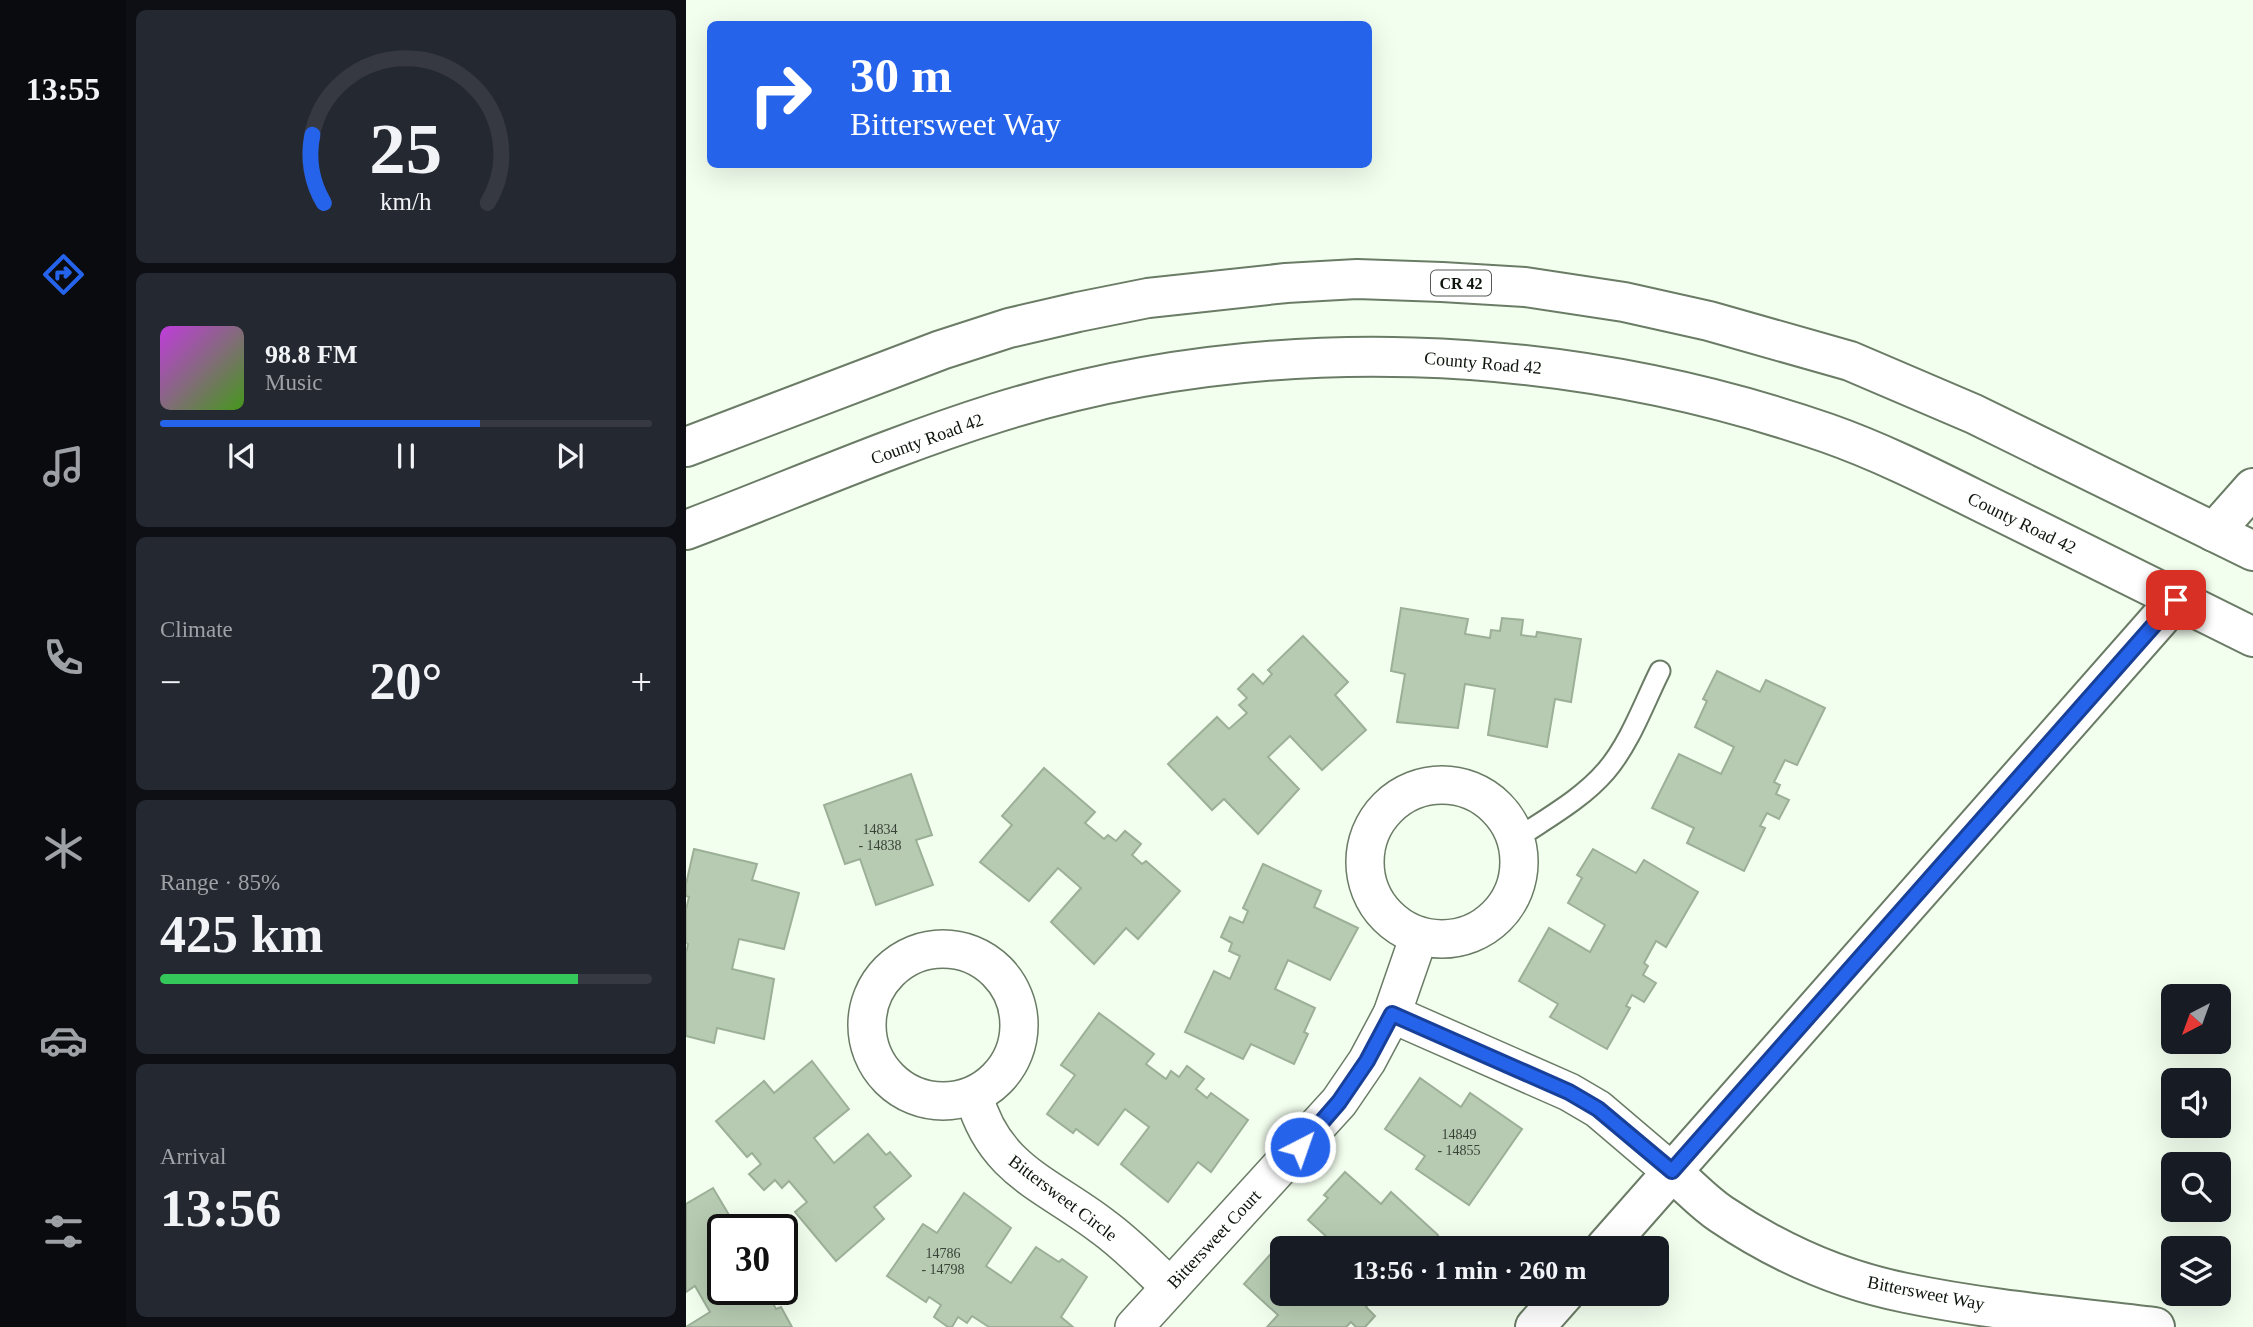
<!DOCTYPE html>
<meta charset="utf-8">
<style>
body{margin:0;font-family:"Times New Roman",serif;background:#242831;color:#f1f3f6;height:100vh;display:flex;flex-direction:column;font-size:26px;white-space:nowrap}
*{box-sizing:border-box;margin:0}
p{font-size:23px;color:#9ea1a6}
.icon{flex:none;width:38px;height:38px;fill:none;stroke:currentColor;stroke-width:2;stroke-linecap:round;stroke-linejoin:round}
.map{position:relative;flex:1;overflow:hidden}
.details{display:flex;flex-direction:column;gap:10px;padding:10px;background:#0d0f14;width:560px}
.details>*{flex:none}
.banner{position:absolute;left:21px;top:21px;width:665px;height:147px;border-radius:10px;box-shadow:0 7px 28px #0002;background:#2563eb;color:#fff;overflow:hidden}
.needle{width:46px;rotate:221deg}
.buttons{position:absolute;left:1475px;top:984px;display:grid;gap:14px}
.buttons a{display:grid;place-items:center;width:70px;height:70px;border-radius:10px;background:#171b24;box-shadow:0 7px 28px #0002;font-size:35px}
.speed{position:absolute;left:21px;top:1214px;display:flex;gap:14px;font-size:35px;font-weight:700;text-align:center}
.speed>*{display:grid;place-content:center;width:91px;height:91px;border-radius:50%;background:#171b24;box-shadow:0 7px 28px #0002;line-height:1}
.speed .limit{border:4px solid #111;border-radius:10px;background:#fff;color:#111}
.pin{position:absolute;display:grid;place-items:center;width:60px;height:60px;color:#fff;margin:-30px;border-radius:14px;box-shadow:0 4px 10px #0006}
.me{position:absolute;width:77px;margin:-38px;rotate:41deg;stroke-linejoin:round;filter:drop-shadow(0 0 5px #0008)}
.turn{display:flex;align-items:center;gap:24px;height:147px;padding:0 28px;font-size:32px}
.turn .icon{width:91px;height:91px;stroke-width:2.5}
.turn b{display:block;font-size:49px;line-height:60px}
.big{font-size:52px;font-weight:700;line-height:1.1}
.details .widget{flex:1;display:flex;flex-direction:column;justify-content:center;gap:10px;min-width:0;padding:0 24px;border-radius:10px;background:#242831}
.details .dial{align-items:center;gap:0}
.dial svg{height:182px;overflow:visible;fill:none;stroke:#363941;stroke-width:7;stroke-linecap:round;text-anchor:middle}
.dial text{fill:#f1f3f6;stroke:none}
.song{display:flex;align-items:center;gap:21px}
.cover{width:84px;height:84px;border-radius:10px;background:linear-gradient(135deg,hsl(290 70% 55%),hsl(100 70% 35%))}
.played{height:7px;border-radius:4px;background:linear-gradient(90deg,#2563eb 65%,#363941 65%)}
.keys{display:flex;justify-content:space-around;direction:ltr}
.heat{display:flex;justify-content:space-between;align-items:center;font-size:38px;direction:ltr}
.charge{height:10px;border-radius:5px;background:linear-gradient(90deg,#34c759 85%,#363941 0)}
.trip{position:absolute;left:584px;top:1236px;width:399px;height:70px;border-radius:10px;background:#171b24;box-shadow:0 7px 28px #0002;font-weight:700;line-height:70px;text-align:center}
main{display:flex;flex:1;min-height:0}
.tabs{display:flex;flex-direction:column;width:126px;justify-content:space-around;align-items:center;background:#090b0e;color:#9ea1a6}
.tabs .icon{width:49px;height:49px}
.tabs .current{color:#2563eb}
.tabs b{font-size:32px;color:#f1f3f6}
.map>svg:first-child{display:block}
.building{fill:#b7cbb2;stroke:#9caf97;stroke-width:2}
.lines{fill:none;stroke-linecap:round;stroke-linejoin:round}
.lane-casing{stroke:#6a7c65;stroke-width:23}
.street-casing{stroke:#6a7c65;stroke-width:40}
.secondary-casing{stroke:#6a7c65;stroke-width:42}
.highway-casing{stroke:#6a7c65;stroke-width:42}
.lane{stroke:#fff;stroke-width:19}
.street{stroke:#fff;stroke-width:37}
.secondary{stroke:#fff;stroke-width:38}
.highway{stroke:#fff;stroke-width:38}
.route-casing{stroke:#184099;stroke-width:18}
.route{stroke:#2563eb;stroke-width:12}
.labels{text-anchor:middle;stroke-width:7;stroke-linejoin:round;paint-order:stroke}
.number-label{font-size:14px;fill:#384236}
.shield{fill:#fff;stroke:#565b56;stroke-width:2}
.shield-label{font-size:16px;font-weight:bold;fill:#0e150d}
.street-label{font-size:18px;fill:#0e150d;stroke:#fff}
</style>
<main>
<nav class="tabs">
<b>13:55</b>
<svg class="icon current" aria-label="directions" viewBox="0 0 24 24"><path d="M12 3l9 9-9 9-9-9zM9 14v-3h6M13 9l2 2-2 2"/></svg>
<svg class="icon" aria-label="music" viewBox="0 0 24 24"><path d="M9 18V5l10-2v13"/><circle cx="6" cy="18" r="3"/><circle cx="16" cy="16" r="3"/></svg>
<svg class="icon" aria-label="phone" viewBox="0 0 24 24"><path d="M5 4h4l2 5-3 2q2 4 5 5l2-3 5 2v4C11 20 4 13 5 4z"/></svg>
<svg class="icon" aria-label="climate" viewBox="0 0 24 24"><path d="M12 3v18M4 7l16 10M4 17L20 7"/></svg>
<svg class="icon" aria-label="car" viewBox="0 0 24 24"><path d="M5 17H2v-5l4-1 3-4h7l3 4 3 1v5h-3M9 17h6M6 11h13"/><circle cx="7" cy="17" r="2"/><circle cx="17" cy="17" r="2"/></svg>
<svg class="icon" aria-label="filters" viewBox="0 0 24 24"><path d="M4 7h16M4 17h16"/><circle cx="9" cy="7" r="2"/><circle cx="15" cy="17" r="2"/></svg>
</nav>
<section class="details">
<div class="widget dial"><svg viewBox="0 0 100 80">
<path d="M14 69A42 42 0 1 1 86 69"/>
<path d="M14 69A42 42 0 0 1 9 39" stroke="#2563eb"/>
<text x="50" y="56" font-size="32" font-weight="700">25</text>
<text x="50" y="72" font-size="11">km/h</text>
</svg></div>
<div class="widget">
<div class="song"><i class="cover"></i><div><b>98.8 FM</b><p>Music</p></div></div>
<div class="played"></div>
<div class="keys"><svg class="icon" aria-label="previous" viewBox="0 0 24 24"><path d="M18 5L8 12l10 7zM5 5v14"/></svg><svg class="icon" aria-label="pause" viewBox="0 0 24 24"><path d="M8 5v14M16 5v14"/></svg><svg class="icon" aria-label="next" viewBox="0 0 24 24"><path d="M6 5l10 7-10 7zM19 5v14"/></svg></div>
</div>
<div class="widget"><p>Climate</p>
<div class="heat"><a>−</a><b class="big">20°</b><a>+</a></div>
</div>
<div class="widget"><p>Range · 85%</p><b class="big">425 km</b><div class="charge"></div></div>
<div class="widget"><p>Arrival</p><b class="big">13:56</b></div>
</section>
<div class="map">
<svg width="1567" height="1327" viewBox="0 0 1567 1327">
<rect width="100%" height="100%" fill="#f2feee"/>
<g class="building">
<polygon points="715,608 782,619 779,634 804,638 805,630 814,631 816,618 837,620 835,635 850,637 851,632 895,639 885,702 869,699 861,747 802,735 809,689 779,684 772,728 711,722 719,674 705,671"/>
<polygon points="617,636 662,682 649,695 680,730 636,770 604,736 582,757 613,789 572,834 538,799 526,810 482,764 531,717 543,729 561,713 553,705 561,698 552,689 567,674 577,684 586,674 582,670"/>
<polygon points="1031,671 1074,692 1080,680 1139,708 1111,765 1099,760 1088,782 1094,785 1090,794 1103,800 1093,819 1081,813 1074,826 1079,828 1058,871 1001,843 1008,828 966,808 993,754 1035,774 1048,747 1009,727 1021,701 1017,699"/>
<polygon points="358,768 409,812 399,823 418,839 422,835 430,841 439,831 455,844 446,855 456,864 460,861 494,891 452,939 440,928 408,964 365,922 395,888 372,868 343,901 294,862 326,825 316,816"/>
<polygon points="225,774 246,835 230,840 247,885 190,905 174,859 159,864 138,805"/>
<polygon points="8,849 71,864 66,880 113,893 98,949 53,939 46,969 88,979 78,1039 31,1028 28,1043 0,1036 0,953 2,944 0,943 0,909 3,897 0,896 0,884"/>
<polygon points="907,849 950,873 958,860 1012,892 980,947 970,941 958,963 962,966 957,975 970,983 958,1002 946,995 940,1006 944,1008 921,1049 864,1017 872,1004 833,981 863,928 904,952 919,925 882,903 896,878 891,875"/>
<polygon points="577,864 635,891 628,907 672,928 644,980 602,960 589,989 629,1008 618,1032 622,1034 608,1064 565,1044 557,1059 499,1032 528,971 544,979 554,956 543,951 546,943 535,937 544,917 557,923 562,911 557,908"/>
<polygon points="413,1013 468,1054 460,1064 480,1079 485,1071 493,1077 501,1066 518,1079 510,1089 521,1098 525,1093 562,1120 525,1172 512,1162 482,1202 435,1164 463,1127 439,1109 412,1145 390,1129 387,1133 361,1114 389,1075 375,1065"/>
<polygon points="126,1061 163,1109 128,1138 148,1163 182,1134 200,1155 204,1152 225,1176 188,1207 198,1219 150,1261 109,1212 121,1202 103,1181 96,1188 89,1180 78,1190 63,1174 75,1164 66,1153 61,1157 30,1121 78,1081 88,1093"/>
<polygon points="734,1078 775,1107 784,1093 836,1129 783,1205 730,1169 739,1156 699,1129"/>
<polygon points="659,1172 695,1204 705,1192 752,1235 740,1248 653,1248 622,1220 642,1198 638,1195"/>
<polygon points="27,1188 52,1230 37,1230 37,1290 94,1290 83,1296 90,1309 95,1307 106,1327 0,1327 24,1312 9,1286 0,1292 0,1204"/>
<polygon points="278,1193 325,1228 300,1266 325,1283 350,1247 373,1262 376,1259 401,1277 375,1317 387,1327 303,1327 286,1316 281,1323 272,1317 266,1327 262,1327 248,1317 255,1305 243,1297 240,1302 201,1276 237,1224 251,1233"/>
<polygon points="598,1239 608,1248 597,1248 597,1293 683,1293 682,1295 687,1299 680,1307 689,1316 679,1327 670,1327 665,1322 660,1327 581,1327 592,1315 558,1284"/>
</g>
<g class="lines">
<defs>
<path id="lane" d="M 830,839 C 861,818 896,799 920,771 C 944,743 958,703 974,671"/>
<g id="street">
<circle cx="756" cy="862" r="77"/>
<circle cx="257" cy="1025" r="76"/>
<polyline points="706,1014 883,1092 912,1109 986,1172"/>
<path d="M 288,1096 C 308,1170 361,1184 416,1226 C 441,1244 462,1266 484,1287"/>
<polyline points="448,1327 653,1102 681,1061 706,1014 733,936"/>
</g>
<g id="secondary">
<polyline points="1528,532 1567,488"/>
<path d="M 986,1172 C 1002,1185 1017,1202 1035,1214 C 1090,1251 1154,1280 1220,1293 C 1302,1310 1386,1317 1469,1327"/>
<polyline points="919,1248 1490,600"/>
<polyline points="849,1327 879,1293"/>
</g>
<g id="highway">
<polyline points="0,447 255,350 323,328 392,312 462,298 600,283 671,279 756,282 839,287 938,302 1023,321 1164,361 1288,414 1567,551"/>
<path d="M 0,530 C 103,491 205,446 310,413 C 579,329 877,342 1141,433 C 1201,454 1258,484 1315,512 C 1399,554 1483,596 1567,637"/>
</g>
</defs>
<use href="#lane" class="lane-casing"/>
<use href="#street" class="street-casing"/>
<use href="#secondary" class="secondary-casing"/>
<use href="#highway" class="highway-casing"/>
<use href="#lane" class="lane"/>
<use href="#street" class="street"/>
<use href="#secondary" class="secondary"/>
<use href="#highway" class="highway"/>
</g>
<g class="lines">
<defs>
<polyline id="route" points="614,1147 653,1102 681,1061 706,1014 883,1092 912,1109 986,1171 1490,600"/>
</defs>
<use href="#route" class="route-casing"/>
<use href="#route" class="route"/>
</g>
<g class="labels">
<g class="number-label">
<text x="194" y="834">14834<tspan x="194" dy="16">- 14838</tspan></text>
<text x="773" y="1139">14849<tspan x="773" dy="16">- 14855</tspan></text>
<text x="257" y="1258">14786<tspan x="257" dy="16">- 14798</tspan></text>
</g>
<rect class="shield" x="745" y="270.5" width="60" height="25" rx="5"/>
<g class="shield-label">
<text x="775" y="289">CR 42</text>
</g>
<g class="street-label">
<text transform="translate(797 363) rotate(5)" y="6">County Road 42</text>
<text transform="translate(241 439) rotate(-20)" y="6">County Road 42</text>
<text transform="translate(1336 523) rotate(26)" y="6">County Road 42</text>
<text transform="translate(377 1198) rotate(37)" y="6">Bittersweet Circle</text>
<text transform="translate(528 1239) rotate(-47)" y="6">Bittersweet Court</text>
<text transform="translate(1240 1293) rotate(11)" y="6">Bittersweet Way</text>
</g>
</g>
</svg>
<div class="buttons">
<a><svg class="needle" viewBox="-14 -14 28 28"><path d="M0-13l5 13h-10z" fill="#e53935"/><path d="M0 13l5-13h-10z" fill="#9ea1a6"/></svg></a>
<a><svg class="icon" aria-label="sound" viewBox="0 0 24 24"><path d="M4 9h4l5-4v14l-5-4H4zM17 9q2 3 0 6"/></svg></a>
<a><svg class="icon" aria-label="search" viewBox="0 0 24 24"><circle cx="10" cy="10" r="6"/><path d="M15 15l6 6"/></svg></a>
<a><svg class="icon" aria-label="layers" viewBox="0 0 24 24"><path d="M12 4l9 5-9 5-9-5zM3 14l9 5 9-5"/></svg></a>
</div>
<div class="speed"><div class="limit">30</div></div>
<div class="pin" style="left:1490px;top:600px;background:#d93025"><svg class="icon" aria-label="arrive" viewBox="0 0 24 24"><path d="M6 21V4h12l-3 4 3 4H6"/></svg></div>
<svg class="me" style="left:614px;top:1147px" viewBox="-20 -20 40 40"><circle r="17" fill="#2563eb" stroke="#fff" stroke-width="3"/><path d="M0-11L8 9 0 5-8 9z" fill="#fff"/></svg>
<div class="trip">13:56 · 1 min · 260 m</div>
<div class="banner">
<div class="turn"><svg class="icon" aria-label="right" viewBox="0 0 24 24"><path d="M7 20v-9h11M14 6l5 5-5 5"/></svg><div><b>30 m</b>Bittersweet Way</div></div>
</div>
</div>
</main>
